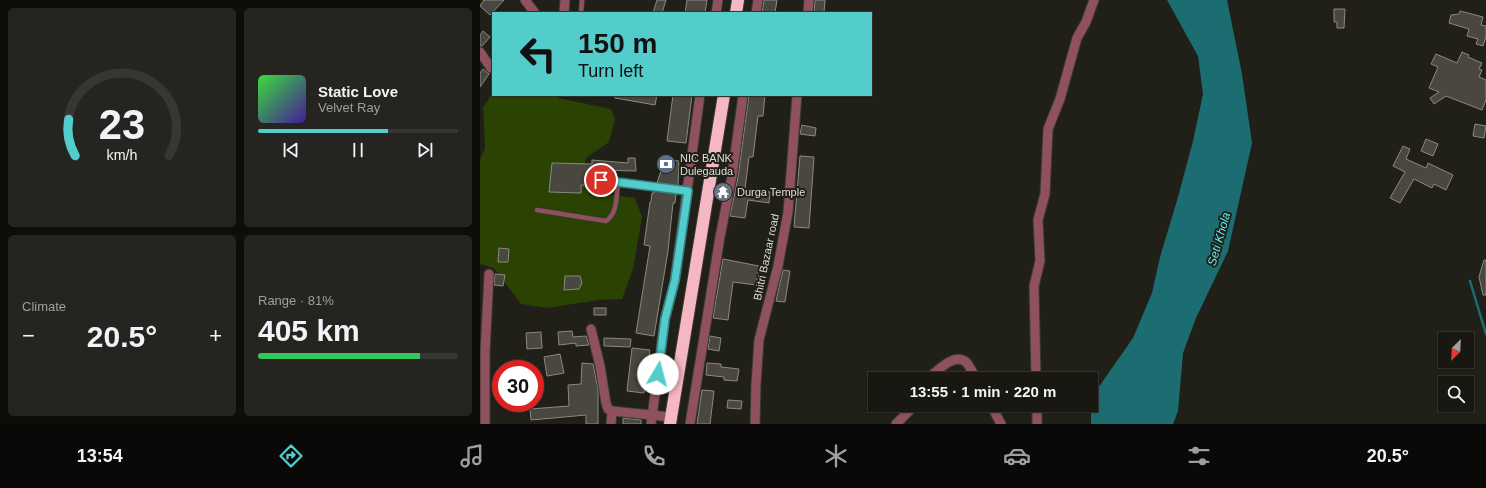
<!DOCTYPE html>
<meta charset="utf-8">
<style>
body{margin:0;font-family:Helvetica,sans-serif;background:#252420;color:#f1f3f6;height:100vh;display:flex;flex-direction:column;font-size:15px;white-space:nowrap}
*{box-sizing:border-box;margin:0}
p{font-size:13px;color:#9f9f9f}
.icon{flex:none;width:22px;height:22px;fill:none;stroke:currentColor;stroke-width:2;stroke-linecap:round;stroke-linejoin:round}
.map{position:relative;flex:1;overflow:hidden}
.details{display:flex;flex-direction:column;gap:8px;padding:8px;background:#0d0d0a;width:480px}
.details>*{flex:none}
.banner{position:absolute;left:12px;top:12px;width:380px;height:84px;border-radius:0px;box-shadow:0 1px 3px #0004,0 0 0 1px #363632;background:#52cdcc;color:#111;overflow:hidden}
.needle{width:26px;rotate:204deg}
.controls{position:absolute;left:958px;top:332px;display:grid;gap:8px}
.controls a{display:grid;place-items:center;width:36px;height:36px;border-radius:0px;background:#181712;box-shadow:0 1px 3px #0004,0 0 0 1px #363632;font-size:20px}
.speed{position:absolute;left:12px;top:360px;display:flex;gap:8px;font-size:20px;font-weight:700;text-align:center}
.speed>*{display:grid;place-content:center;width:52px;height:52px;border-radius:50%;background:#181712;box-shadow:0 1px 3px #0004,0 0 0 1px #363632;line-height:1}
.speed .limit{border:6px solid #d22;background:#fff;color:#111}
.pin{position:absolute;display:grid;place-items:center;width:34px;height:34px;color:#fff;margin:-17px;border:2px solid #fff;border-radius:50%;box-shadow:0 1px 4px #0007}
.me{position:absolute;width:44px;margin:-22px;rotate:8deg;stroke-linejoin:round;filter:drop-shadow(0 0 3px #0008)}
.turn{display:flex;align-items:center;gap:14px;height:84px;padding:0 20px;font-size:18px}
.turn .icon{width:52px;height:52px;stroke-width:2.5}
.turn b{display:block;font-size:28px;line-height:34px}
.big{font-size:30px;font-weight:800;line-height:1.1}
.details .card{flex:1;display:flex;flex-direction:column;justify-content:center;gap:6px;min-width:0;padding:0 14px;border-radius:6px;background:#252420}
.details .dial{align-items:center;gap:0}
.dial svg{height:104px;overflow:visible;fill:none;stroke:#363632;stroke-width:7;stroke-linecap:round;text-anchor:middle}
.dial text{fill:#f1f3f6;stroke:none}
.song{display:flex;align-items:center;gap:12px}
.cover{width:48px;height:48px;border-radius:6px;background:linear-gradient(135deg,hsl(120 70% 55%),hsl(260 70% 35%))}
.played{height:4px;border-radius:2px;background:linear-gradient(90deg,#52cdcc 65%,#363632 65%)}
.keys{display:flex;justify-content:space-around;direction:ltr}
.heat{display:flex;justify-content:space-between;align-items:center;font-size:22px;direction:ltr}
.charge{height:6px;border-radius:3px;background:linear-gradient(90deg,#34c759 81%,#363632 0)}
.details .tiles{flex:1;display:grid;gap:8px;grid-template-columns:repeat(2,1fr)}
.trip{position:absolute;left:388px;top:372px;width:230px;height:40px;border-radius:0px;background:#181712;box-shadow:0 1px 3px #0004,0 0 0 1px #363632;font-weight:800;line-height:40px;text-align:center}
.tabs{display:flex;height:64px;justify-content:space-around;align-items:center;background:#0a0907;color:#9f9f9f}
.tabs .icon{width:28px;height:28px}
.tabs .current{color:#52cdcc}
.tabs b{font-size:18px;color:#f1f3f6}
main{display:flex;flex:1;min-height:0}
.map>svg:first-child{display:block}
.green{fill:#2a4202}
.water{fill:#1c6d72}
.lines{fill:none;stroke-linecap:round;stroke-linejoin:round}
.stream{stroke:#1c6d72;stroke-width:2.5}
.building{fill:#494740;stroke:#8b8981}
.lane-casing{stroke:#3b3a33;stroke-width:6}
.street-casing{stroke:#3b3a33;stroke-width:11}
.highway-casing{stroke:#3b3a33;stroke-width:14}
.lane{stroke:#8e515d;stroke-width:4.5}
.street{stroke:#8e515d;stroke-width:9}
.highway{stroke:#f5b7c1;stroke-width:12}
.route-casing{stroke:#358585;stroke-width:10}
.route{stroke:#52cdcc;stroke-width:7}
.labels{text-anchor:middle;stroke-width:4;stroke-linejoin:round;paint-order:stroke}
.poi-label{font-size:11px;fill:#dfded9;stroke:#201f18;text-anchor:start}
.street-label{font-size:11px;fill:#dfded9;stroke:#201f18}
.water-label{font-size:12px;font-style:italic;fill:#5deff8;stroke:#201f18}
</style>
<main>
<section class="details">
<div class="tiles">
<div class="card dial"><svg viewBox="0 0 100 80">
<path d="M14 69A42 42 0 1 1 86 69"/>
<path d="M14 69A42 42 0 0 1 9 41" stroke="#52cdcc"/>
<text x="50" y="56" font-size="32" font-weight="700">23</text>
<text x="50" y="72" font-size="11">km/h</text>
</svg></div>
<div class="card">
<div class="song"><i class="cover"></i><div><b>Static Love</b><p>Velvet Ray</p></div></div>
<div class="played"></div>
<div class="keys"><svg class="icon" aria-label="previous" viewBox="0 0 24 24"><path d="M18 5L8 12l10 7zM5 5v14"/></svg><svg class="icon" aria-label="pause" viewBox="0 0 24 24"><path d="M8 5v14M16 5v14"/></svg><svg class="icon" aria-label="next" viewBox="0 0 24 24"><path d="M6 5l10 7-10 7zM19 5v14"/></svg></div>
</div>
<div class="card"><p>Climate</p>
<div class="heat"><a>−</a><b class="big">20.5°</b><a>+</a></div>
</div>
<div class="card"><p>Range · 81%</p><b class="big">405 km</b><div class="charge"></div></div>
</div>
</section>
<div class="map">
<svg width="1006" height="424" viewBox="0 0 1006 424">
<rect width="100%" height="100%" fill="#201f18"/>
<polygon class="green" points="13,92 13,95 79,95 78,98 131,109 135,119 129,142 106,158 101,177 110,195 124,194 155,198 162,217 153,269 142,299 119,300 67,308 41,304 14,268 0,264 0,160 5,148 3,108"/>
<polygon class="water" points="687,0 747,0 762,74 772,143 748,251 716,318 703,353 698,411 693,424 611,424 611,398 653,338 672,293 680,257 698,197 713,141 723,94 718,56"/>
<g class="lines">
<polyline class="stream" points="990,281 1006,334"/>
</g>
<g class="building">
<polygon points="4,0 24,0 10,15 0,6"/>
<polygon points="177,0 186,0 182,13 173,13"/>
<polygon points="207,0 227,0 225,13 205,13"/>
<polygon points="284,0 297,0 295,13 282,13"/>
<polygon points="335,0 345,0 344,13 334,13"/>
<polygon points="854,9 865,9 864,28 857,28 857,22 854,22"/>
<polygon points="980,11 1003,17 1001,25 1006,26 1006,37 1003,46 996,44 998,39 987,36 989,29 969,23 971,15 979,14"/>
<polygon points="3,31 10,37 2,46 0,46 0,35"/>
<polygon points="982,52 989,55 988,57 1002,63 999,69 1002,70 999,77 1006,80 1006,100 1002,110 966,96 954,104 950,98 959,92 949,88 958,67 951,64 956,54 977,63"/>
<polygon points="3,69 9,74 0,87 0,73"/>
<polygon points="135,95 177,95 175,105 135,98"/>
<polygon points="193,95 212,95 206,143 187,141"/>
<polygon points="269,95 285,95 283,116 278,116 273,157 269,157 265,189 290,192 289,203 268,200 265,218 250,216 258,177"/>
<polygon points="995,124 1006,126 1004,138 993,136"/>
<polygon points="322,125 336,128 335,136 320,134"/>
<polygon points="946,139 958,144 953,156 941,151"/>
<polygon points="923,146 930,149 926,159 946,168 948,163 973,175 966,190 954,184 952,188 934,179 920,203 910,198 925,172 913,166"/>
<polygon points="320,156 334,157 329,228 314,227"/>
<polygon points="148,158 155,158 156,171 116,170 116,186 101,185 101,193 69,192 72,163 112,164 112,160 148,163"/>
<polygon points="180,159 199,161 198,186 177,183 182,168 179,167"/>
<polygon points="175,191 196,193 195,203 193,203 188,251 174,336 156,333 170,246 164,245 170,202 171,202 172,193 174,193"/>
<polygon points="19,248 29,249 28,262 18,262"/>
<polygon points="243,259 279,266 276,285 253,282 248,320 233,318"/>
<polygon points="1004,260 1006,260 1006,295 1003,295 999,277"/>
<polygon points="303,270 310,271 305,302 296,301"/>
<polygon points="15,274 25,275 23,286 14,285"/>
<polygon points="85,276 100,276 102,283 99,289 84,290"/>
<rect x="114" y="308" width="12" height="7"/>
<polygon points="92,331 93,337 106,336 109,345 96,346 96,343 79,345 78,332"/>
<polygon points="61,332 62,348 47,349 46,333"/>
<polygon points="230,336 241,338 239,351 228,349"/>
<polygon points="124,338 151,339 150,347 124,346"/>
<polygon points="152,348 170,350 164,393 147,391"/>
<polygon points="80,354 84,373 67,376 64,357"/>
<polygon points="102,363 113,364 118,389 118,424 106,424 106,415 51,420 50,409 89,406 88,385 101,384"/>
<polygon points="227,363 241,364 241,367 259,369 257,381 244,380 244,377 226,375"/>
<polygon points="222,390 234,391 230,424 217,424"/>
<polygon points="248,400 262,401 261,409 247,408"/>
<polygon points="143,418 161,420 161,424 143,424"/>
</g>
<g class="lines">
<defs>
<g id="lane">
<polyline points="101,13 102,0"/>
<polyline points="121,180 208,191"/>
<path d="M 57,210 L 126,221 C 138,213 136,196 138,182"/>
</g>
<g id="street">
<polyline points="45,0 55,13"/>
<polyline points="84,13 85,0"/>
<polyline points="236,13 238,0"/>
<polyline points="276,13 278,0"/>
<polyline points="328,13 329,0"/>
<polyline points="0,52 11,68"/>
<polyline points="111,329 120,366 126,403 128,409 132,411 191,417"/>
<path d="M 449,379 L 451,376 C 459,369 475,353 486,362 C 490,366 493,374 496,379"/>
<polyline points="556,379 554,286 560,261 558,220 565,194 568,129 580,99 597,38 606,22 614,0"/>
<polyline points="511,405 521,424"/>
<polyline points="557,405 557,424"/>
<polyline points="5,424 5,353 9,274"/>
<polyline points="131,424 132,411"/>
<polyline points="171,424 185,319 195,280 220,95"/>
<polyline points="210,424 240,237 252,176 263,95"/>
<polyline points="275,424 276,384 279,340 298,266 308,212 317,95"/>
<polyline points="416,424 435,405"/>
</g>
<g id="highway">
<polyline points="256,13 258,0"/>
<polyline points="190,424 244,95"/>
</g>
</defs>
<use href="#lane" class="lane-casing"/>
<use href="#street" class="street-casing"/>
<use href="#highway" class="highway-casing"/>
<use href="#lane" class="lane"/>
<use href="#street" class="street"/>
<use href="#highway" class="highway"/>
</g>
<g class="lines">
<defs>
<polyline id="route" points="121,180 208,191 195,280 185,319 178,374"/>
</defs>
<use href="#route" class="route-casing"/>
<use href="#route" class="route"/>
</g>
<defs>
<symbol id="bank-disc" viewBox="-11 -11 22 22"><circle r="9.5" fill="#5c6f8a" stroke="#201f18"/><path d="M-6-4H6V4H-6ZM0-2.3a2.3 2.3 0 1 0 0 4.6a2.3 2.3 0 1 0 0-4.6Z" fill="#fff"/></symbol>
<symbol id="temple-disc" viewBox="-11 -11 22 22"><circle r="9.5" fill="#6b7280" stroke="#201f18"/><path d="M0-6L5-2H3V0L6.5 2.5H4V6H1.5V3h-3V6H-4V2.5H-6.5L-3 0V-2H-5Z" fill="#fff"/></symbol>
</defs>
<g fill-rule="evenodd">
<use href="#bank-disc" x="175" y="153" width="22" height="22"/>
<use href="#temple-disc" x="232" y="181" width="22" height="22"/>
</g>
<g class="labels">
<g class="poi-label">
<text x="200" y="162">NIC BANK<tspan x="200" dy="13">Dulegauda</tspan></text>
<text x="257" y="196">Durga Temple</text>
</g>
<g class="street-label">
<text transform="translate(286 257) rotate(-78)" y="4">Bhitri Bazaar road</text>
</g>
<g class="water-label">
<text transform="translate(739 239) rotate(-74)" y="4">Seti Khola</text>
</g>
</g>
</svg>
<div class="controls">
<a><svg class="needle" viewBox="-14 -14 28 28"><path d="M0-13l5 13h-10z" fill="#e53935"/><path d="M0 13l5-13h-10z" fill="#9f9f9f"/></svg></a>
<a><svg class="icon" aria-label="search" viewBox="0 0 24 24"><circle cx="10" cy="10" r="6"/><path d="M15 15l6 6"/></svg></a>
</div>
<div class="speed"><div class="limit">30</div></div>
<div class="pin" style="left:121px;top:180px;background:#d93025"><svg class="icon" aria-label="arrive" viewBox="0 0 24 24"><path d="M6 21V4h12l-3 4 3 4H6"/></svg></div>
<svg class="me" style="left:178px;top:374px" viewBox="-20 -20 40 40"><circle r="19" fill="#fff"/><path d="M0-13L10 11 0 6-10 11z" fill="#52cdcc"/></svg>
<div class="trip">13:55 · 1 min · 220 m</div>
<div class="banner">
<div class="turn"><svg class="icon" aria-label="left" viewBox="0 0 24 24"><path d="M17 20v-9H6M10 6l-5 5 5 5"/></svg><div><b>150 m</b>Turn left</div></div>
</div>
</div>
</main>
<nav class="tabs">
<b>13:54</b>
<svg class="icon current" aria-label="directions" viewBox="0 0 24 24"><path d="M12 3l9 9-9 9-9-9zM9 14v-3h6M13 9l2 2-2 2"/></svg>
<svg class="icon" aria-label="music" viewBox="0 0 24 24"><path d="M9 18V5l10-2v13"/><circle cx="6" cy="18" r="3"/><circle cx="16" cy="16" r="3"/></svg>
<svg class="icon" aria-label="phone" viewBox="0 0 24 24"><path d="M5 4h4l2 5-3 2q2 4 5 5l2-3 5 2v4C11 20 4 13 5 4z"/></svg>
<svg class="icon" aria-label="climate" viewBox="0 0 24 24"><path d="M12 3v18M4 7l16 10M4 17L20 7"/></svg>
<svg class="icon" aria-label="car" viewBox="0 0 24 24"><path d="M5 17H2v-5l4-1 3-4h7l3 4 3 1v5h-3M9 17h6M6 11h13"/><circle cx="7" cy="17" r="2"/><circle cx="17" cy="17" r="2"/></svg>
<svg class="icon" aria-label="filters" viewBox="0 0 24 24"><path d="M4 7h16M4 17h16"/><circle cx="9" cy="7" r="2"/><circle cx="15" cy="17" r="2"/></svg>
<b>20.5°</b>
</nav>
